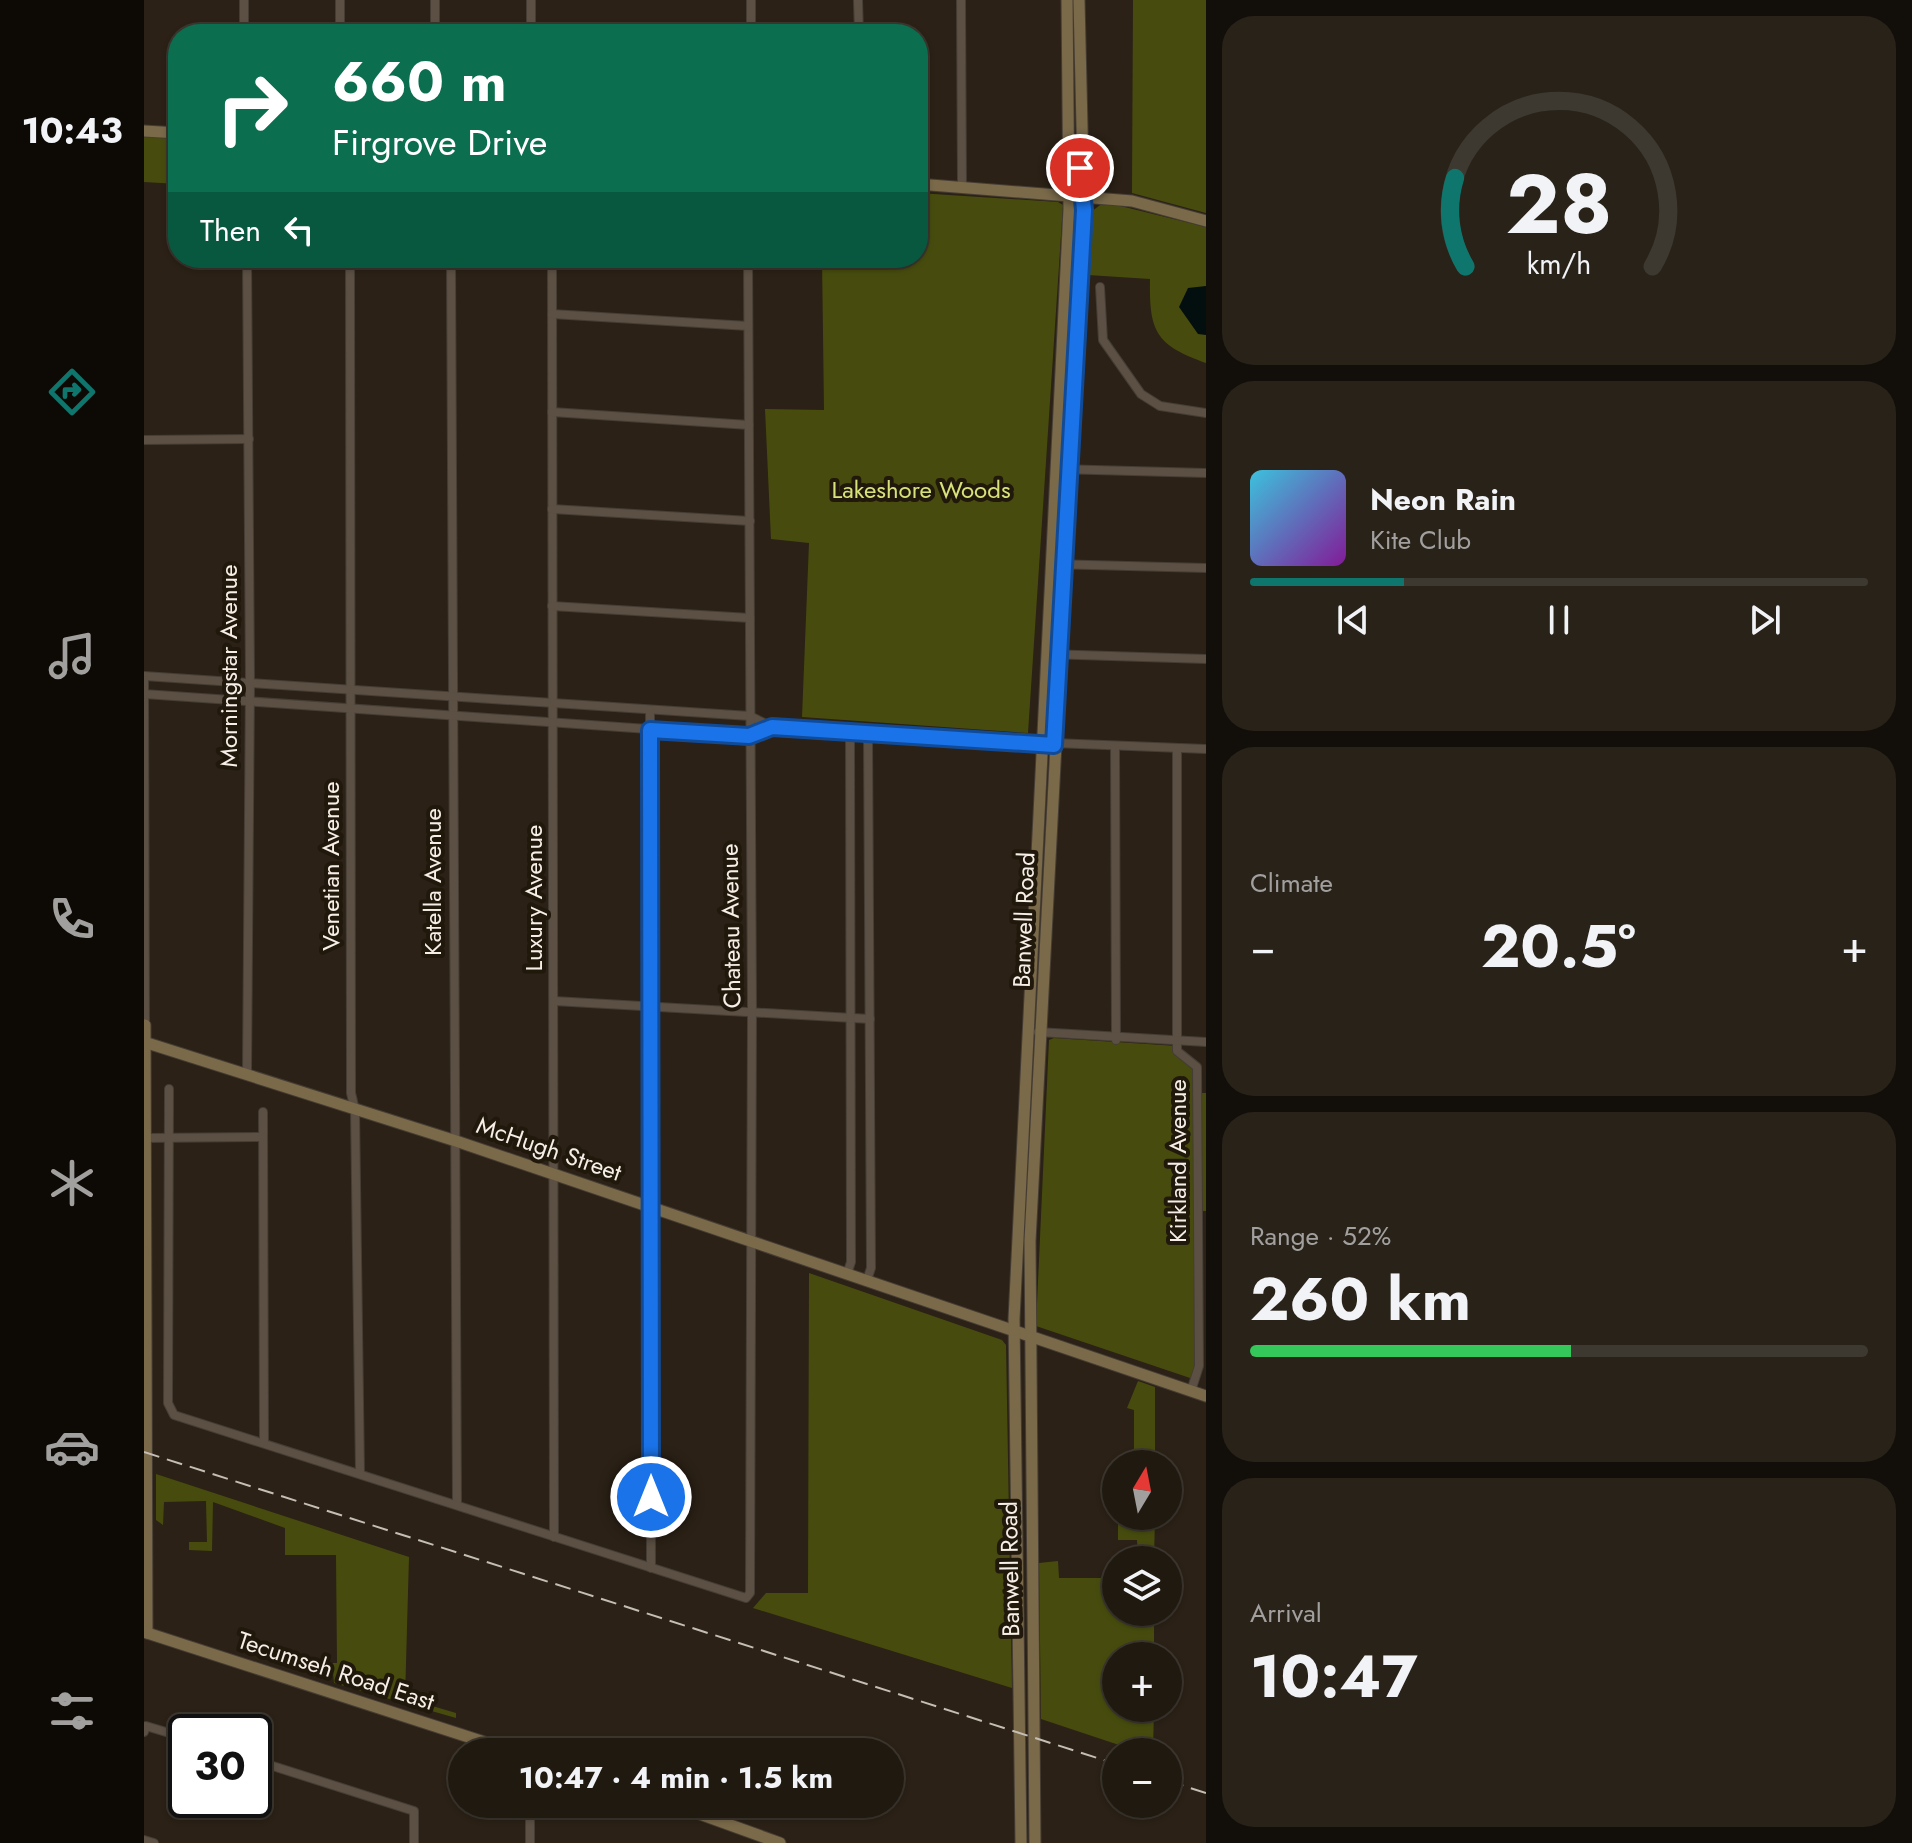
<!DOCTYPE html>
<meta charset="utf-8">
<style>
body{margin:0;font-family:Jost,sans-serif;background:#282219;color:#f1f3f6;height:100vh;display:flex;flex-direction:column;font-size:30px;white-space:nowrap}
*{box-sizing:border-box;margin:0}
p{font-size:26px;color:#a2a09f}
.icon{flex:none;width:44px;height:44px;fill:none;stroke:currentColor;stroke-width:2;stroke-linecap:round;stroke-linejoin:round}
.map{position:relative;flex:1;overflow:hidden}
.details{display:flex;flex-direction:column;gap:16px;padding:16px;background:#120e09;width:706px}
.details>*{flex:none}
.top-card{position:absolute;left:24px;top:24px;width:760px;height:244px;border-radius:32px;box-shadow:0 2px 6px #0004,0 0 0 2px #3d3830;background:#0b6e4f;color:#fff;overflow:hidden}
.needle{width:52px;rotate:10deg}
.controls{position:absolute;left:958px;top:1450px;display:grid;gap:16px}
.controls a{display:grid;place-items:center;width:80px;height:80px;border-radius:50%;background:#201910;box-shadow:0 2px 6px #0004,0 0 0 2px #3d3830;font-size:40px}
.speed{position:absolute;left:24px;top:1714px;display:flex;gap:16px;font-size:40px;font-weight:700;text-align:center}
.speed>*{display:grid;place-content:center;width:104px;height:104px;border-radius:50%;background:#201910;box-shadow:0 2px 6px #0004,0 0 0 2px #3d3830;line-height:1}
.speed .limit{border:4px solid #111;border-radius:12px;background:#fff;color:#111}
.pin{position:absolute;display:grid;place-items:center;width:68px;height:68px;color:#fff;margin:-34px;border:4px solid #fff;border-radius:50%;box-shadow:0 2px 8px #0007}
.me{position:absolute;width:88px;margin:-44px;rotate:0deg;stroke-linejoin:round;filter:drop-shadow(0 0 6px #0008)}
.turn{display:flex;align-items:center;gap:28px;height:168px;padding:0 32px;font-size:36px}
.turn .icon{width:104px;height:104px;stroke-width:2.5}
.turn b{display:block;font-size:56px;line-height:68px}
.then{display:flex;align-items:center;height:76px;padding:0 32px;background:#0003;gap:16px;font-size:30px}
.big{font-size:60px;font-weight:700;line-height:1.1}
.details .card{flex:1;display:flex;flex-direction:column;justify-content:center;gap:12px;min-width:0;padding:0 28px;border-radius:32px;background:#282219}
.details .dial{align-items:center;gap:0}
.dial svg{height:208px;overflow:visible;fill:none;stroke:#3d3830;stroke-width:7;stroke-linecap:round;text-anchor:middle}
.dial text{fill:#f1f3f6;stroke:none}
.song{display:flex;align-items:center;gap:24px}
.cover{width:96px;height:96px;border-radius:12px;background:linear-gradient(135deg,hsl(190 70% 55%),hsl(290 70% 35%))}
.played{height:8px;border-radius:4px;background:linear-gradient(90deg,#0f766e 25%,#3d3830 25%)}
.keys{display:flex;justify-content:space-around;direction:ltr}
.heat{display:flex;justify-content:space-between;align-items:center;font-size:44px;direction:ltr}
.charge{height:12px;border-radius:6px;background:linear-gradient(90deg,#34c759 52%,#3d3830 0)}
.trip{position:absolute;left:304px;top:1738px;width:456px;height:80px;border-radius:40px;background:#201910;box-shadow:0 2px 6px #0004,0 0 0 2px #3d3830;font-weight:700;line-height:80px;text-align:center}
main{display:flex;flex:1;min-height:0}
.menu{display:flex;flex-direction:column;width:144px;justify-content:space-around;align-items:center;background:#0d0a06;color:#a2a09f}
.menu .icon{width:56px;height:56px}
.menu .selected{color:#0f766e}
.menu b{font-size:36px;color:#f1f3f6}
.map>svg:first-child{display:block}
.green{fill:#474c0e}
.water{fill:#030e0e}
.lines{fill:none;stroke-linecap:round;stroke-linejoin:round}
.street-casing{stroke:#453d34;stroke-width:10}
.secondary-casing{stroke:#453d34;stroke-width:13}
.street{stroke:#5b5043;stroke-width:8}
.secondary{stroke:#7a6a4a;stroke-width:11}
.rail{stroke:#c5beb5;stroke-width:2;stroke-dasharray:16 8;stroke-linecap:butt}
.route-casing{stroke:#114b97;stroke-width:20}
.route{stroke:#1a73e8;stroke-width:14}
.labels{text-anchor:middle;stroke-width:8;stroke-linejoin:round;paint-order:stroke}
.park-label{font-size:24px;fill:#d8e27a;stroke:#21180c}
.street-label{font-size:24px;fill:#f6efe7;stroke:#21180c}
</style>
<main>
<nav class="menu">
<b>10:43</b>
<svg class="icon selected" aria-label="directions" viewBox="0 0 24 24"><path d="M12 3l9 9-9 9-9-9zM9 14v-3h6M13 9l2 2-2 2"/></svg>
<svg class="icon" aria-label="music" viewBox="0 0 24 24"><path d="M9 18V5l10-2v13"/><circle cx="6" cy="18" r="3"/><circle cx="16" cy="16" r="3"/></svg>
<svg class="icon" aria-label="phone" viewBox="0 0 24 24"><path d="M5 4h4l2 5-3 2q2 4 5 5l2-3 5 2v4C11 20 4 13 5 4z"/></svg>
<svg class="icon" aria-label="climate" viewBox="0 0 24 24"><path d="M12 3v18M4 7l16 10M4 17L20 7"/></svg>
<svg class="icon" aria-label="car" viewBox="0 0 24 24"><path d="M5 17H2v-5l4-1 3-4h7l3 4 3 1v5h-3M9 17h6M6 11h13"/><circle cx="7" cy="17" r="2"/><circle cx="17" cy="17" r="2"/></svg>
<svg class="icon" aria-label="filters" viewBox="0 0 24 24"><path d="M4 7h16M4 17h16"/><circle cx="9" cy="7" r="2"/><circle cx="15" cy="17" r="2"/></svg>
</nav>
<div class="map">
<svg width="1062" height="1843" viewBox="0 0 1062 1843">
<rect width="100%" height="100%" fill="#2b2116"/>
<g class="green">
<polygon points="989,0 1062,0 1062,213 988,193"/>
<polygon points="0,131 34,133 34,184 0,182"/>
<polygon points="774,193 914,202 919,205 884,733 658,717 665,543 627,539 621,409 680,410 678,258 774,258"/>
<path d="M 960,202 L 1062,227 L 1062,363 C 1012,345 1005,332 1006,279 L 944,275 L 947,212 Z"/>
<polygon points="910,1038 1033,1046 1053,1067 1053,1093 1062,1093 1062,1211 1054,1211 1052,1380 892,1326 905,1040"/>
<polygon points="665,1273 858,1340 862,1345 868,1688 609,1608 622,1593 664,1593"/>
<polygon points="994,1381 1011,1387 1011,1464 990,1464 990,1410 983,1408"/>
<polygon points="12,1474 265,1557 261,1698 312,1713 312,1718 190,1683 188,1663 193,1663 192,1555 141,1555 141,1528 69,1502 68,1551 45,1550 45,1542 63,1542 62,1501 20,1502 19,1525 12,1520"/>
<polygon points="974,1516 1011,1516 1010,1560 994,1560 993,1540 974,1540"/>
<polygon points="914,1561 915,1578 972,1578 972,1612 1010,1612 1010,1656 972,1656 972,1708 1010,1708 1009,1752 996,1752 897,1719 895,1563"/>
</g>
<polygon class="water" points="1062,286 1062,335 1054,334 1035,307 1044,288"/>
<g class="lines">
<defs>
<g id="street">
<polyline points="100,0 100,34"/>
<polyline points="196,0 196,34"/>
<polyline points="291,0 291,34"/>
<polyline points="387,0 387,34"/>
<polyline points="607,0 607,34"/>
<polyline points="714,0 715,34"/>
<polyline points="817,0 818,187"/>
<polyline points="206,258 207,1093 211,1110 216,1473"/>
<polyline points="307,258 313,1505"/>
<polyline points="408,258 410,1537"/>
<polyline points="956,287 959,340 997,394 1016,406 1062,413"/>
<polyline points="408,314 604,326"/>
<polyline points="408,412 605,425"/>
<polyline points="0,440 105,439"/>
<polyline points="914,469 1062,473"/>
<polyline points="408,509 606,521"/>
<polyline points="907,564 1062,568"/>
<polyline points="408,606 606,618"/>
<polyline points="903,654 1062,659"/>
<polyline points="0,676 606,716 628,727 733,736 1062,749"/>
<polyline points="0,680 1,1025"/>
<polyline points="0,694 605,736 628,727"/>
<polyline points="506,710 507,1568"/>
<polyline points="971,748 972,1040"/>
<polyline points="1033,748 1033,1051 1053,1067 1055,1366 1047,1391"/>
<polyline points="410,1001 726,1019"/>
<polyline points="894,1032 1062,1042"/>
<polyline points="103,1074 106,682 103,258"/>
<polyline points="25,1089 24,1403 30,1415 602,1598 606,1593 608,1012 604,258"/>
<polyline points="119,1112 120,1442"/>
<polyline points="2,1138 119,1137"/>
<polyline points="703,1274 707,1262 706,733"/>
<polyline points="723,1280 727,1268 724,735"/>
<polyline points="0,1732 2,1726 42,1738"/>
<polyline points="110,1760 270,1811 270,1843"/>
<polyline points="386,1804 386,1843"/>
<polyline points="0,1840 10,1843"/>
</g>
<g id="secondary">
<polyline points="0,131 34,133"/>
<polyline points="774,184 988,201 1062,221"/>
<polyline points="1,1025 3,1633"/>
<polyline points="0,1042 312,1141 1062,1396"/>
<polyline points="0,1632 371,1752"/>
<polyline points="528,1804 636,1843"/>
<polyline points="877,1843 870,1319 925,209 923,0"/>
<polyline points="891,1843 886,1241 940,210 935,0"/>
</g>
</defs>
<use href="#street" class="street-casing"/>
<use href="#secondary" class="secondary-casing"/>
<use href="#street" class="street"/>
<use href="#secondary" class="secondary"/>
<g class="rail">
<polyline points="0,1452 972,1764"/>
<polyline points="1024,1781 1062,1793"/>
</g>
</g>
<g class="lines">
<defs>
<polyline id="route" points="507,1497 506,730 605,736 628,727 910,745 940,210 936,168"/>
</defs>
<use href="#route" class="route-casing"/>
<use href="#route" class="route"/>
</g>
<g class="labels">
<g class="park-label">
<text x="777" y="498">Lakeshore Woods</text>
</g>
<g class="street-label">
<text transform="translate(85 666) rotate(-90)" y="8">Morningstar Avenue</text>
<text transform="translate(187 866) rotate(-90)" y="8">Venetian Avenue</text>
<text transform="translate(289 882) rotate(-90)" y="8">Katella Avenue</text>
<text transform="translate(390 898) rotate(-90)" y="8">Luxury Avenue</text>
<text transform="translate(880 920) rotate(-88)" y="8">Banwell Road</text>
<text transform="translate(587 926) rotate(-91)" y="8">Chateau Avenue</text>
<text transform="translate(405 1149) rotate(19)" y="8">McHugh Street</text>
<text transform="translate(1034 1161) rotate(-90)" y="8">Kirkland Avenue</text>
<text transform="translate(866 1569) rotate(-91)" y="8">Banwell Road</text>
<text transform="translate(192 1671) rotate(18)" y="8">Tecumseh Road East</text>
</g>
</g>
</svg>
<div class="controls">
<a><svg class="needle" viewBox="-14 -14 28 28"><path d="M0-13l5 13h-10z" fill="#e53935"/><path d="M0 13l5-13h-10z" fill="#a2a09f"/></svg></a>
<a><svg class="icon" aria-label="layers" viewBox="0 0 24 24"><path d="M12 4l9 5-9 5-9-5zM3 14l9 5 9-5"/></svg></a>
<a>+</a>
<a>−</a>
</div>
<div class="speed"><div class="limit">30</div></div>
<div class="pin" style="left:936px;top:168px;background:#d93025"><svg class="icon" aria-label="arrive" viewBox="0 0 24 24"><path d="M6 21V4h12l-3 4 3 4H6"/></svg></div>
<svg class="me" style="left:507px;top:1497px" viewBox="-20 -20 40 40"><circle r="17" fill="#1a73e8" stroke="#fff" stroke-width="3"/><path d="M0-11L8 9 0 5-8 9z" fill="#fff"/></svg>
<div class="trip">10:47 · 4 min · 1.5 km</div>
<div class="top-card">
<div class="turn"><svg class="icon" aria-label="right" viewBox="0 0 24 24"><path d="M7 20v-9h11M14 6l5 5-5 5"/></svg><div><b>660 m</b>Firgrove Drive</div></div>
<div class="then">Then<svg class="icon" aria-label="left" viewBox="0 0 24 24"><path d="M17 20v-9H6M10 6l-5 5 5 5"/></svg></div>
</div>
</div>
<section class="details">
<div class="card dial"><svg viewBox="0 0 100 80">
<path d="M14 69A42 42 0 1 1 86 69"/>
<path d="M14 69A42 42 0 0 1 10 35" stroke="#0f766e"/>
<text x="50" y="56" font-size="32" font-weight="700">28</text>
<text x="50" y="72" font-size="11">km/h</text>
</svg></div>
<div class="card">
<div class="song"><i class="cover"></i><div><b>Neon Rain</b><p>Kite Club</p></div></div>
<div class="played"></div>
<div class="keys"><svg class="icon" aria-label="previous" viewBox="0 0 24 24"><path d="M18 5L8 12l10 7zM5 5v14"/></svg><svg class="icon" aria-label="pause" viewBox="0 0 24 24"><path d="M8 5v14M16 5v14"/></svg><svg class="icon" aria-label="next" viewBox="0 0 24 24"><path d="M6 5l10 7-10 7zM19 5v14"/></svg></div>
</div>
<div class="card"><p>Climate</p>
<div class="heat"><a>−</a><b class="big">20.5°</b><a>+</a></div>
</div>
<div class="card"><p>Range · 52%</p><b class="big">260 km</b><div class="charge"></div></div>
<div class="card"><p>Arrival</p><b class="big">10:47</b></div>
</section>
</main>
